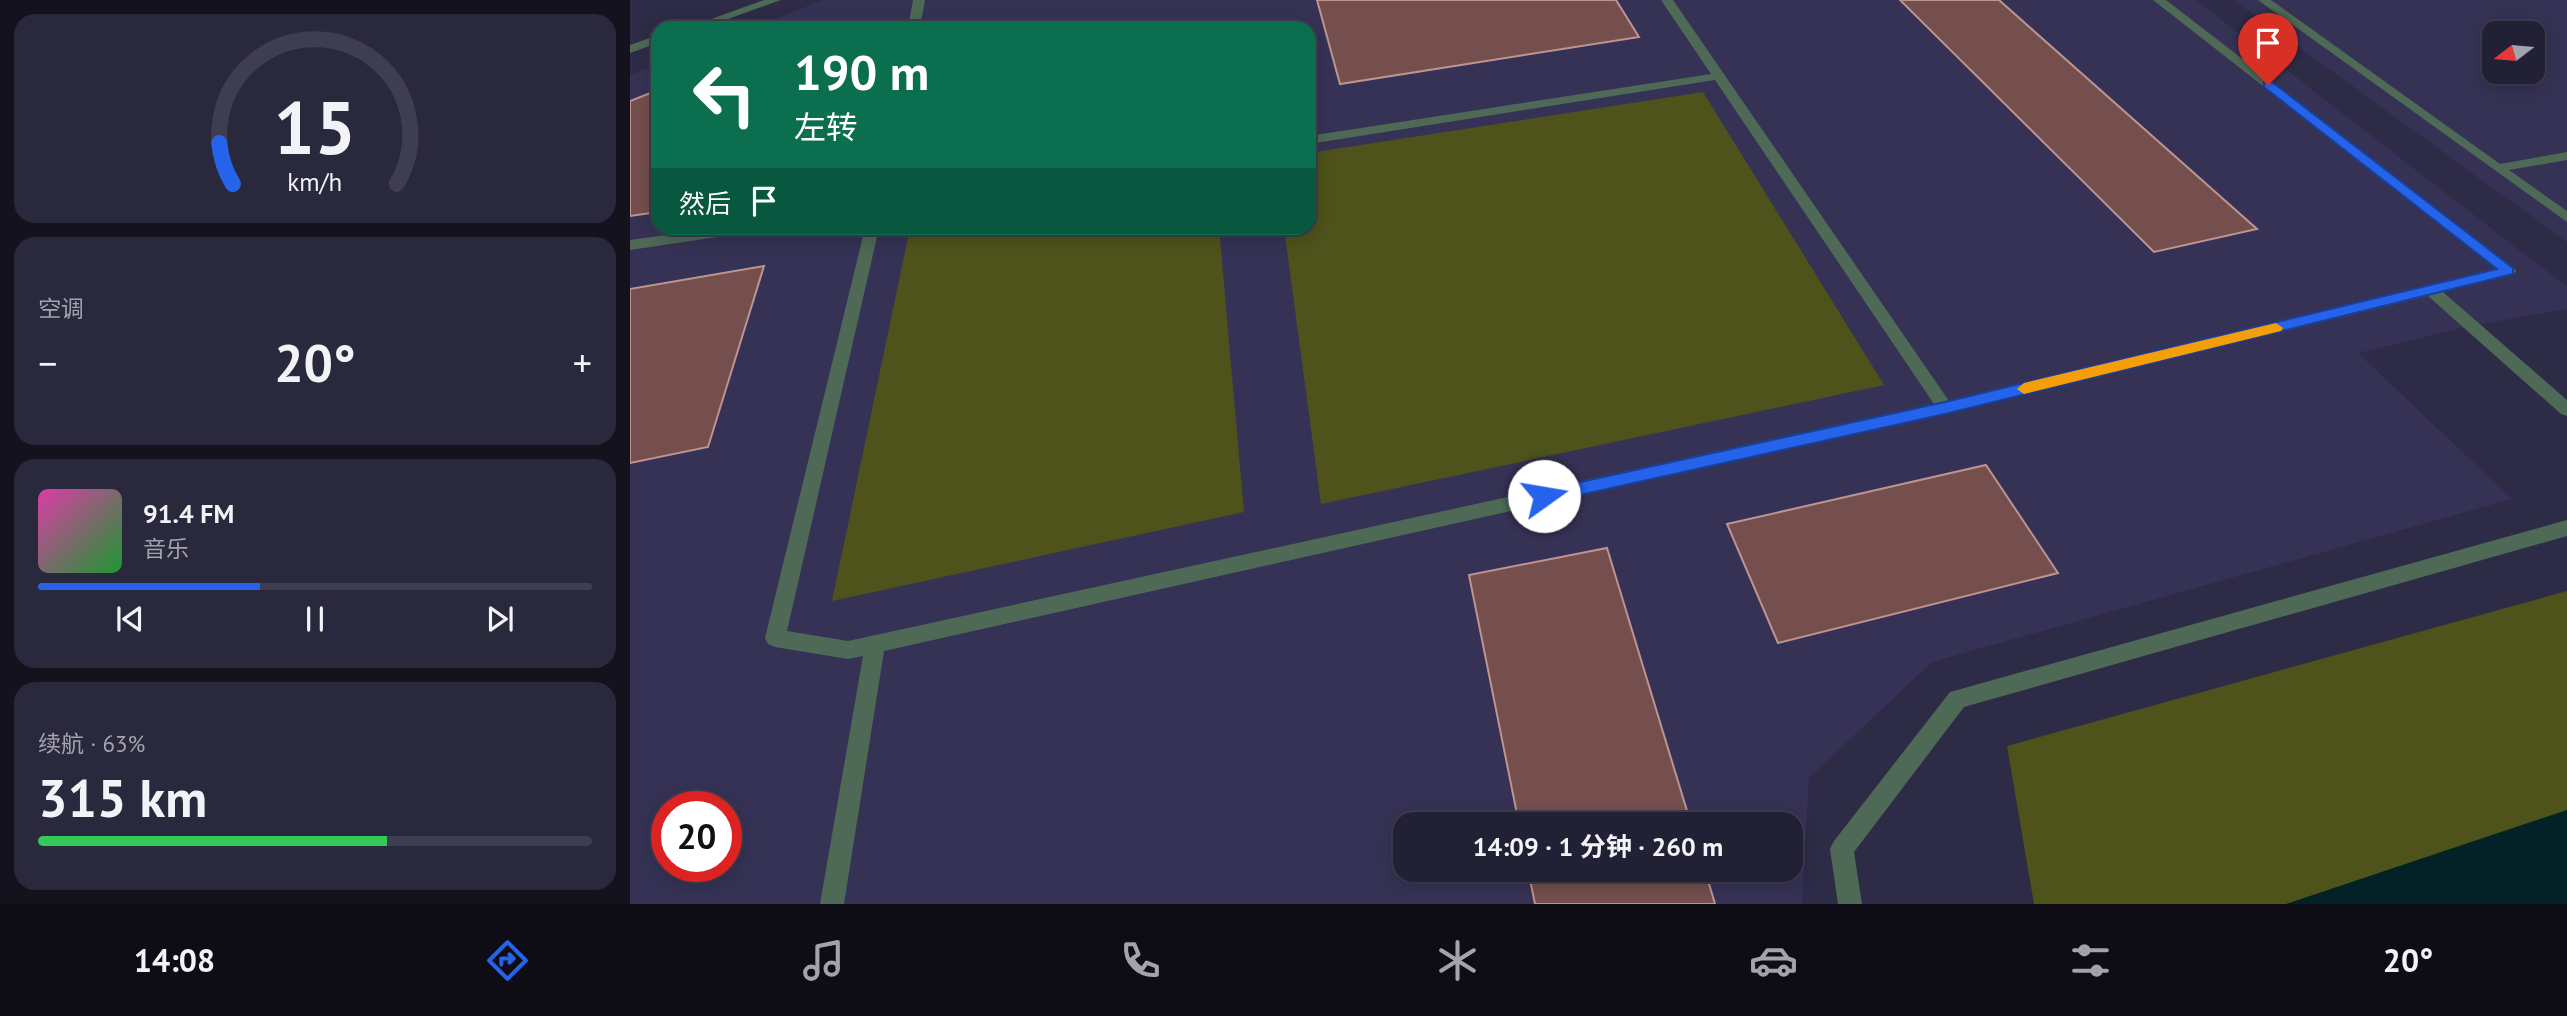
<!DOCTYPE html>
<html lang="zh">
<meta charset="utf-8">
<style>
body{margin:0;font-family:"PT Sans","Noto Sans SC",sans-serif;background:#2a283d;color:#f1f3f6;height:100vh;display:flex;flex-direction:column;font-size:26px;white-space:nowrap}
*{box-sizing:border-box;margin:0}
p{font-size:23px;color:#a2a3ad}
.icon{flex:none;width:38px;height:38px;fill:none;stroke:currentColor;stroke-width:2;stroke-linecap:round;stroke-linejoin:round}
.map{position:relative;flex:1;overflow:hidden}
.side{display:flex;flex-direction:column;gap:14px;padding:14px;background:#13121d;width:630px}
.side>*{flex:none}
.banner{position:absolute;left:21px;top:21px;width:665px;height:214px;border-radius:21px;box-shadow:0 4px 18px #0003,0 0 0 2px #3f3e50;background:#0b6e4f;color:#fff;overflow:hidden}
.needle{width:46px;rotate:254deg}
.tools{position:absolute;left:1852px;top:21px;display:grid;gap:14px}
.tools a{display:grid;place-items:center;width:63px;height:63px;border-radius:14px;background:#222035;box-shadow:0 4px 18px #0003,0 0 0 2px #3f3e50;font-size:35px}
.speed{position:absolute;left:21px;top:791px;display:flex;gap:14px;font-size:35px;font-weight:700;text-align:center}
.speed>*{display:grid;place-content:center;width:91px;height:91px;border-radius:50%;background:#222035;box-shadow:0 4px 18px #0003,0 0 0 2px #3f3e50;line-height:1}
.speed .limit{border:10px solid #d22;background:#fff;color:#111}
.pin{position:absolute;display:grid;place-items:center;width:60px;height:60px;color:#fff;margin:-72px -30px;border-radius:50% 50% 50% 0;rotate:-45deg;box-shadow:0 0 7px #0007}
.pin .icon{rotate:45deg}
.me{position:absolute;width:77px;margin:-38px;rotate:77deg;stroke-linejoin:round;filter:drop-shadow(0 0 5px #0008)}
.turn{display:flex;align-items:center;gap:24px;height:147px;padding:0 28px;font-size:32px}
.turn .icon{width:91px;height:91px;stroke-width:2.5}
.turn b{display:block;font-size:49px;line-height:60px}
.then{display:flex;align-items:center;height:66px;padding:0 28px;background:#0003;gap:14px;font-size:26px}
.big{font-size:52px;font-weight:700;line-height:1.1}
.side .tile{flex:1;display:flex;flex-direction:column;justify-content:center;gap:10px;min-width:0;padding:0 24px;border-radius:21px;background:#2a283d}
.side .dial{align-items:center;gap:0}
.dial svg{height:182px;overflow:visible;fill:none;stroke:#3f3e50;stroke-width:7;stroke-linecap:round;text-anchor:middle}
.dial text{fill:#f1f3f6;stroke:none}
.song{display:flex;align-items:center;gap:21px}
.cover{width:84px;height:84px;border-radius:10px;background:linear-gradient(135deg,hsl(320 70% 55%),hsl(130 70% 35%))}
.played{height:7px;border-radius:4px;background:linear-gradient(90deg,#2563eb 40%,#3f3e50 40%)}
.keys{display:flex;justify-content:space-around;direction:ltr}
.heat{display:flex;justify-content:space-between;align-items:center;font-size:38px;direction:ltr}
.charge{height:10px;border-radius:5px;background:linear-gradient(90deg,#34c759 63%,#3f3e50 0)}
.trip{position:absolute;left:763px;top:812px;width:410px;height:70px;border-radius:21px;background:#222035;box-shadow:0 4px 18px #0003,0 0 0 2px #3f3e50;font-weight:700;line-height:70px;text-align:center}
.dock{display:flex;height:112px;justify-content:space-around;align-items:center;background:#0e0d15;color:#a2a3ad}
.dock .icon{width:49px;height:49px}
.dock .current{color:#2563eb}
.dock b{font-size:32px;color:#f1f3f6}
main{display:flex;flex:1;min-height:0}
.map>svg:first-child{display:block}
.built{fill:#363255;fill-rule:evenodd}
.green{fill:#4e531b}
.water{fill:#022228}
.building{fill:#744f4d;stroke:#bd9491;stroke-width:2}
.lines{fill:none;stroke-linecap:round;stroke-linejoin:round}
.service{fill:#4e6956;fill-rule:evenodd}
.minor{fill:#4e6956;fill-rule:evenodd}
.tertiary{fill:#4e6956;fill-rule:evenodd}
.route{fill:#2563eb;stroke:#184099;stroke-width:2}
.slow{fill:#f59e0b}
</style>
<main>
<section class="side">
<div class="tile dial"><svg viewBox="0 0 100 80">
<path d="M14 69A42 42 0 1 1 86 69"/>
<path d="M14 69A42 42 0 0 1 8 51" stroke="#2563eb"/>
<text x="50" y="56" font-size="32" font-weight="700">15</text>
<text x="50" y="72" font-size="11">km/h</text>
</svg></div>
<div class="tile"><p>空调</p>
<div class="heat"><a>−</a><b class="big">20°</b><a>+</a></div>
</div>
<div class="tile">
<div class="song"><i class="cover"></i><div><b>91.4 FM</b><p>音乐</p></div></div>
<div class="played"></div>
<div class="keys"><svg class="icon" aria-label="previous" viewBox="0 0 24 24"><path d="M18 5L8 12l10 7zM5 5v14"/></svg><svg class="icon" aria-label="pause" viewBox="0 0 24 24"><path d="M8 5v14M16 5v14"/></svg><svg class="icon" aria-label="next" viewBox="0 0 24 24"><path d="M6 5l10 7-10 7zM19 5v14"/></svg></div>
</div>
<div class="tile"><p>续航 · 63%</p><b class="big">315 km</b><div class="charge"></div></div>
</section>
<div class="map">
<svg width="1937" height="904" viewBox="0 0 1937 904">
<rect width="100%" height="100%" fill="#2e2b47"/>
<g class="built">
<path d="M 194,0 L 1566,0 L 1937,287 L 1937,309 L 1840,326 L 1728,353 L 1882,499 L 1302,662 L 1179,778 L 1172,904 L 0,904 L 0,75 L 28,64 L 28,228 L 679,228 L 679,28 L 121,28 ZM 37,807 L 96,807 L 96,866 L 37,866 ZM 775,824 L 1160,824 L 1160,870 L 775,870 Z"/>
<path d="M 1604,0 L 1937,0 L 1937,242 ZM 1864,33 L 1902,33 L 1902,72 L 1864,72 Z"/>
</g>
<g class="green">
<polygon points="1073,92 1254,385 691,504 654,228 679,228 679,153"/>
<polygon points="280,228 589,228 614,512 202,601"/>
<polygon points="1937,591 1937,904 1404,904 1377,746"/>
</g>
<polygon class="water" points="1937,810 1937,904 1656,904"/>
<g class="building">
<polygon points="687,0 986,0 1009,37 710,84"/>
<polygon points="1270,0 1369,0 1627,229 1524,252"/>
<polygon points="477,20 477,28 424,28"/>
<polygon points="28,90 28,212 0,216 0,101"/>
<polygon points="134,266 78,447 0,463 0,289"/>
<polygon points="1356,465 1428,573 1148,643 1097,524"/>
<polygon points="977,548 1061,824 889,824 839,575"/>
<polygon points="898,870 1075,870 1085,904 905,904"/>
</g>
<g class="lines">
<g class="service">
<polygon points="283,0 295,0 290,28 278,28"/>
<polygon points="1031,0 1043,0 1319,401 1867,269 1523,0 1536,0 1884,268 1886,271 1884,274 1813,292 1937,400 1937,416 1931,414 1798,296 1315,414 254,651 214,904 190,904 233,656 218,659 145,647 138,644 135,638 235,228 249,228 157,631 218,641 1304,404 1085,80 679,144 679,136 1081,74"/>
<polygon points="1628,0 1641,0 1870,164 1937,152 1937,160 1879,170 1937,211 1937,222"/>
<polygon points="87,228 121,228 114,233 0,250 0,240"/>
</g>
<polygon class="minor" points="1937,520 1937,536 1334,707 1224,852 1232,904 1208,904 1200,849 1204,841 1320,692"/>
<g class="tertiary">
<polygon points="134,0 151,0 73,28 56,28"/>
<polygon points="28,35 28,43 0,53 0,45"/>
</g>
</g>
<polygon class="route" points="1634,82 1642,82 1883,268 1883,274 1315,414 914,503 908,501 906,496 908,492 914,490 1315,402 1867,269 1634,87"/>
<polygon class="slow" points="1646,323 1653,328 1651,331 1394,394 1387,389 1394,383"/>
</svg>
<div class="tools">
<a><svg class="needle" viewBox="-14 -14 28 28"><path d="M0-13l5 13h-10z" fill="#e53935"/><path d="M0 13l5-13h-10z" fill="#a2a3ad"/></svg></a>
</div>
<div class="speed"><div class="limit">20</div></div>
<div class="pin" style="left:1638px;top:85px;background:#d93025"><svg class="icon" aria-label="arrive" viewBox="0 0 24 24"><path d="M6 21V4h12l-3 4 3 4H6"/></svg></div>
<svg class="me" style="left:914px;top:496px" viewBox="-20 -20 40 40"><circle r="19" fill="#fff"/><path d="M0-13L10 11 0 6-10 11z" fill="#2563eb"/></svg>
<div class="trip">14:09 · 1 分钟 · 260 m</div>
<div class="banner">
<div class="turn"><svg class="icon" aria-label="left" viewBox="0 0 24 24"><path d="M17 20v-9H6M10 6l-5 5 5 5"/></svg><div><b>190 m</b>左转</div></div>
<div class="then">然后<svg class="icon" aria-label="arrive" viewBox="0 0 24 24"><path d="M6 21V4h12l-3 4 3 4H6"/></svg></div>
</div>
</div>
</main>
<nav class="dock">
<b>14:08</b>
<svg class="icon current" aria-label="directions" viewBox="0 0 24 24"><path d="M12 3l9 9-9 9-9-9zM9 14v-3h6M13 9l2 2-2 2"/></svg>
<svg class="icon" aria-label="music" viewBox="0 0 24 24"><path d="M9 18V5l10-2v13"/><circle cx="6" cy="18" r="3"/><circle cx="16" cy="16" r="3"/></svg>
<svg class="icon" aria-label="phone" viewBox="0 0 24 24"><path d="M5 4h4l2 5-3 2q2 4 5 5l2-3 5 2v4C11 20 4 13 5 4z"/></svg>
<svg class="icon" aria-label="climate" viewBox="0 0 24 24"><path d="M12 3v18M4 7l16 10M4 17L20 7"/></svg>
<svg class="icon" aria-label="car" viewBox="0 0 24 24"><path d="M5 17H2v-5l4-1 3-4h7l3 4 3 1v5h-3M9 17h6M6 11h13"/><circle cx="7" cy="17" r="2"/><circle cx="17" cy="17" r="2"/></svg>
<svg class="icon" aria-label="filters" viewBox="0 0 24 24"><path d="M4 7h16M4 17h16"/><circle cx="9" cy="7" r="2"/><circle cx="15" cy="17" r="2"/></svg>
<b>20°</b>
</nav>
